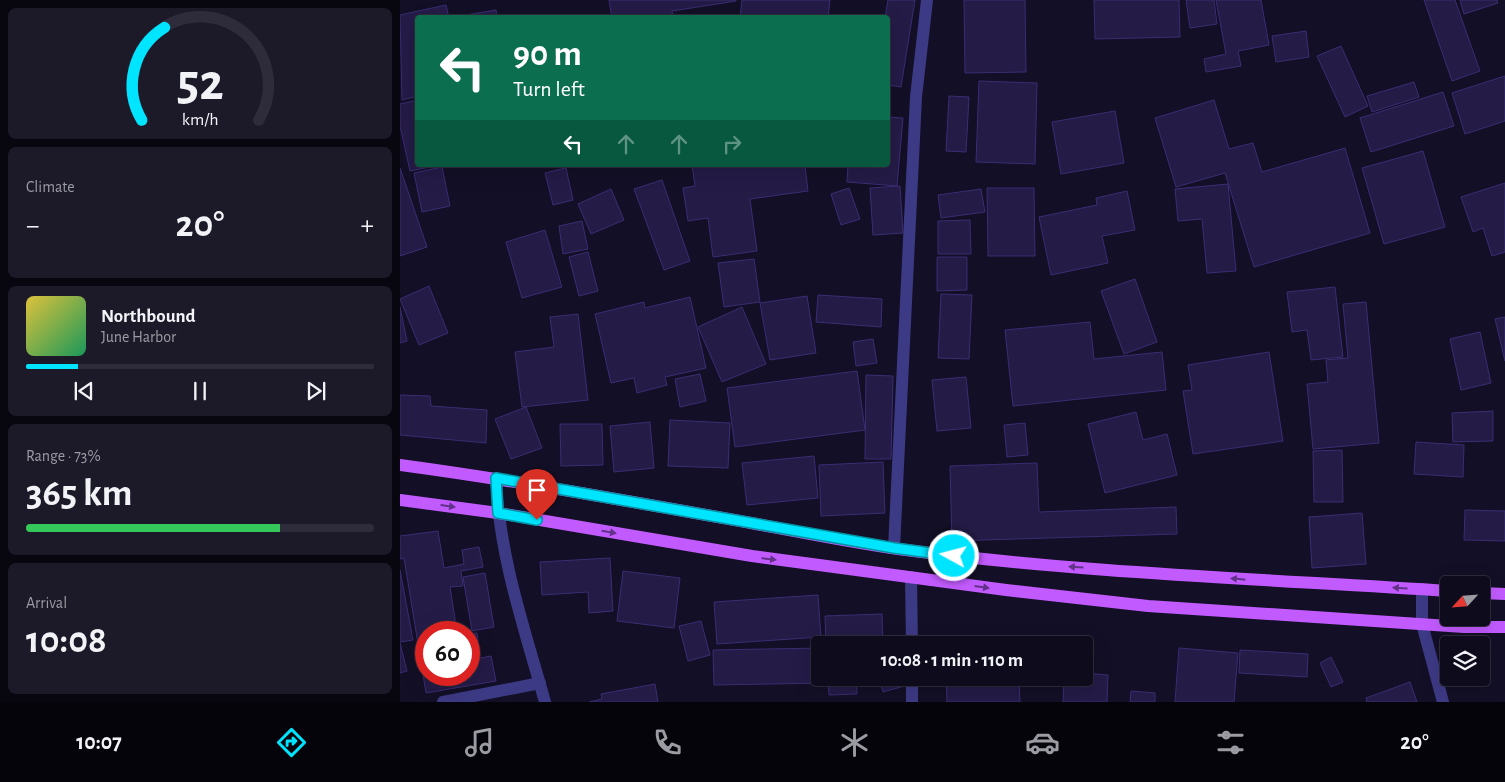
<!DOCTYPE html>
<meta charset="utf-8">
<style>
body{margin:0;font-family:"Alegreya Sans",sans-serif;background:#1c1929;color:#f1f3f6;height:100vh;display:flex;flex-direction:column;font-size:19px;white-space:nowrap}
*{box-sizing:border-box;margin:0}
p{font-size:16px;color:#9b9ba3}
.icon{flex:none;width:28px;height:28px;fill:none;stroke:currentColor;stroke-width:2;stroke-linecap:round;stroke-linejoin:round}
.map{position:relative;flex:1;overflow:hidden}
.sheet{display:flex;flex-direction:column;gap:8px;padding:8px;background:#08060f;width:400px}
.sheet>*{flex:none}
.top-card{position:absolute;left:15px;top:15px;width:475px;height:152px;border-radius:5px;box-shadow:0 5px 20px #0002,0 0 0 1px #2e2b3b;background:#0b6e4f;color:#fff;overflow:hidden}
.needle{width:32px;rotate:244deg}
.fabs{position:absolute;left:1040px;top:576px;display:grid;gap:10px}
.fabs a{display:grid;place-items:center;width:50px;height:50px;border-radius:5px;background:#0e0b1c;box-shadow:0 5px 20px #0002,0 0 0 1px #2e2b3b;font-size:25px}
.speed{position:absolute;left:15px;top:621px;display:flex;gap:10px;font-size:25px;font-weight:700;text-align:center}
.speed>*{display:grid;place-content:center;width:65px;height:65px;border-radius:50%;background:#0e0b1c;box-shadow:0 5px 20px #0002,0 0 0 1px #2e2b3b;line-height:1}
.speed .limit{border:8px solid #d22;background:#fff;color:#111}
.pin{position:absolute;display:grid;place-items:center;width:42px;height:42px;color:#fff;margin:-51px -21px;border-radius:50% 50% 50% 0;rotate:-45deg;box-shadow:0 0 5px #0007}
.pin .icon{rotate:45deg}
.me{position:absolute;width:55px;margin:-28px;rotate:277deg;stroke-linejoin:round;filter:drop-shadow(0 0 4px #0008)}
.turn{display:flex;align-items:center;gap:18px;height:105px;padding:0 15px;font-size:22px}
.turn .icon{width:65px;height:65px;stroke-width:2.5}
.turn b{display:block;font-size:35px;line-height:42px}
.lanes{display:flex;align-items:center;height:48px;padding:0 15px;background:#0003;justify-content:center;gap:25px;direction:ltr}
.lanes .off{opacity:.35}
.big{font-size:38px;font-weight:600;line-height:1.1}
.sheet .widget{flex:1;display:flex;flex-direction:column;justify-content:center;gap:8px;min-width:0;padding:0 18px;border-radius:8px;background:#1c1929}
.sheet .dial{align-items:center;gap:0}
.dial svg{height:130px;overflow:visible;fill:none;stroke:#2e2b3b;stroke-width:7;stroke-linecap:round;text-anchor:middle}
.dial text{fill:#f1f3f6;stroke:none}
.song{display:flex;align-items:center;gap:15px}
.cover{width:60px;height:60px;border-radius:8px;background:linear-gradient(135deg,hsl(50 70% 55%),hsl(150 70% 35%))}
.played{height:5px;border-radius:2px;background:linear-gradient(90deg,#00e5ff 15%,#2e2b3b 15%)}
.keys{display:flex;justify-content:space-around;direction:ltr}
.heat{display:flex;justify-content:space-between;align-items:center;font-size:28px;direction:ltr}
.charge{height:8px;border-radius:4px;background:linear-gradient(90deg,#34c759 73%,#2e2b3b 0)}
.trip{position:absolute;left:411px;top:636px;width:282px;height:50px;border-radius:5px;background:#0e0b1c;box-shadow:0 5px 20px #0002,0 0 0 1px #2e2b3b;font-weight:600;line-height:50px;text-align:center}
.tabs{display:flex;height:80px;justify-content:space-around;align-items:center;background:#06040b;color:#9b9ba3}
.tabs .icon{width:35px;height:35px}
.tabs .active{color:#00e5ff}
.tabs b{font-size:22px;color:#f1f3f6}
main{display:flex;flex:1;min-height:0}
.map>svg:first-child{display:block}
.building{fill:#241b47;stroke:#3b2d73}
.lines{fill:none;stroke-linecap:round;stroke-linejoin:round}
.minor{stroke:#3d3a85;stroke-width:12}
.major{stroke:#c25bff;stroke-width:12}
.oneway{fill:#623188}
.route-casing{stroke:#0095a6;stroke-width:12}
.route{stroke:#00e5ff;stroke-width:9}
</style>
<main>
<section class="sheet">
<div class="widget dial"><svg viewBox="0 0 100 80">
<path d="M14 69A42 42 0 1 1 86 69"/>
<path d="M14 69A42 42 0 0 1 28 12" stroke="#00e5ff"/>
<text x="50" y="56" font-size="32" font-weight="700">52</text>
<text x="50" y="72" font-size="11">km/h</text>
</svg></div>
<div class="widget"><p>Climate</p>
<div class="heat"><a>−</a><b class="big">20°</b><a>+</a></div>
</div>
<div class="widget">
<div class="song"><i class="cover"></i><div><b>Northbound</b><p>June Harbor</p></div></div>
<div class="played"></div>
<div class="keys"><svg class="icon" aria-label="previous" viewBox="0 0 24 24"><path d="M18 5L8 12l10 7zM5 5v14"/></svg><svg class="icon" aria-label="pause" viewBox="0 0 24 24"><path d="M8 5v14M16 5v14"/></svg><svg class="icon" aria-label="next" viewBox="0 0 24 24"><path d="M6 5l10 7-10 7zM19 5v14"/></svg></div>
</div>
<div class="widget"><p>Range · 73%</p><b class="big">365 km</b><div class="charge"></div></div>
<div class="widget"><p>Arrival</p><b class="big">10:08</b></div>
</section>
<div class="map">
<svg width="1105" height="702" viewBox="0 0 1105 702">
<rect width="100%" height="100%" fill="#130f26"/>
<g class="building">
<polygon points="209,0 336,0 336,1 272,11 273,18 212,18"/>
<polygon points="342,0 430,0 428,18 340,18"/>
<polygon points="488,0 515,0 501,87 488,85 488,18 485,18"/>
<polygon points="564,0 625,0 626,72 565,73"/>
<polygon points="694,0 779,0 780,37 695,39"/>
<polygon points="786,0 814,0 817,24 790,28"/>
<polygon points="816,0 861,0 869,45 838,51 841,66 806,72 804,59 826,54"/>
<polygon points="1024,0 1055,0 1080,71 1052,81"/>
<polygon points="1060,0 1097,0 1098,3 1064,14"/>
<polygon points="46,5 49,18 18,18 18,96 2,100 0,15"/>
<polygon points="96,10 97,18 60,18 60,16"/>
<polygon points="906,31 909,57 876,62 872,36"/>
<polygon points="941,46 968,106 945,117 917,56"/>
<polygon points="1105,76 1105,121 1065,134 1052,93"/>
<polygon points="579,81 637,83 635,164 576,162"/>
<polygon points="1014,82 1019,97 972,112 967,96"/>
<polygon points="1043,92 1054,126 971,152 960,118"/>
<polygon points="549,96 569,97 566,152 546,151"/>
<polygon points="18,100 18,165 40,165 10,171 0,126 0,104"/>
<polygon points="814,100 829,149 853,143 862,172 945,148 970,233 854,267 825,173 776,187 755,118"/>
<polygon points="715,111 724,163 661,174 652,122"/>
<polygon points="488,117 503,118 497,186 447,182 448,165 488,165"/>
<polygon points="1023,151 1045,227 984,244 962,168"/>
<polygon points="292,165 405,165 408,191 350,199 357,251 313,257 308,218 288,221 283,188 295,186"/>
<polygon points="42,167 50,206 22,212 14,173"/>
<polygon points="0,168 27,247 0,256"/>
<polygon points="166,168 173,200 153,205 145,173"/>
<polygon points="262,180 290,261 264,270 234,189"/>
<polygon points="1105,183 1105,252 1092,256 1083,228 1073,232 1061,197"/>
<polygon points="828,184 836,271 807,273 802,219 778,221 775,189"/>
<polygon points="500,186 503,233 473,235 470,188"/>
<polygon points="449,188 460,219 441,225 431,194"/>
<polygon points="587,188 634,188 635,256 588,256"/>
<polygon points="211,189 224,220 191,234 178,204"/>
<polygon points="581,189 585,212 541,218 538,195"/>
<polygon points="727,191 735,230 702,236 708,263 651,275 639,217 697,205 696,198"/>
<polygon points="570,220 571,254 538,254 538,221"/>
<polygon points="182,221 188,249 163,254 159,226"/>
<polygon points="145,230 162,287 122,298 106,242"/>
<polygon points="188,252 198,291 179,296 169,257"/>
<polygon points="537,257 567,257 567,290 537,291"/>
<polygon points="354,259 360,302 324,307 318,263"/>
<polygon points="735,279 757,342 724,354 701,291"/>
<polygon points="29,286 48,333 19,345 0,299"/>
<polygon points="935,287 943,357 911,360 907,330 892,332 887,292"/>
<polygon points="541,294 572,295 569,359 538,358"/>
<polygon points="418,295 482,299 481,327 416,322"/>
<polygon points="407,296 416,353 370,360 360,303"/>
<polygon points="290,297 306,368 265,377 267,385 237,393 234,378 211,383 195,314 244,302 245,308"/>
<polygon points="966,302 979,443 913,449 907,384 928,382 926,360 948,358 943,304"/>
<polygon points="0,307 7,341 0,343"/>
<polygon points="342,307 366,364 322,382 298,327"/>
<polygon points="178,314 188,400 122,407 115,352 154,347 150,317"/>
<polygon points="1105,317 1105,361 1095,319"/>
<polygon points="690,322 694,359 762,352 766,390 613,406 605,330"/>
<polygon points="1080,332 1091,383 1061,390 1050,339"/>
<polygon points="473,339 477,363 456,366 453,342"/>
<polygon points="869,352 883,441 793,454 783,391 792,390 788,365"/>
<polygon points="457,371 465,430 335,447 327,388"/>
<polygon points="300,374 306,401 280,407 275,379"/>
<polygon points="466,375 493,376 491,459 465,459"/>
<polygon points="566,377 571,428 537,431 532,380"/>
<polygon points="0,395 30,396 31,406 87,410 86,443 0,435"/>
<polygon points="126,407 142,448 111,459 95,419"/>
<polygon points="1093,411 1093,441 1053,442 1052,413"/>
<polygon points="736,412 743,440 767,434 777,475 705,493 688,424"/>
<polygon points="270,420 330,423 328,468 268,466"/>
<polygon points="250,422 254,468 214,472 210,426"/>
<polygon points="625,423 628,455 607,457 604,425"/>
<polygon points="160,424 202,424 203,465 161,466"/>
<polygon points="1016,442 1064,445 1063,477 1014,474"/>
<polygon points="942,450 943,502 914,502 913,451"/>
<polygon points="414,456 418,498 347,505 342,463"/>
<polygon points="483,462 485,513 421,516 419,465"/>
<polygon points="637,463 639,512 776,507 777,534 552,541 550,466"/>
<polygon points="1065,510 1105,511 1105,541 1064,540"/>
<polygon points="962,513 966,564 912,568 909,517"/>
<polygon points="38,531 44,568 64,564 62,550 79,547 83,567 61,571 63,586 50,587 57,632 26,632 26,675 69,675 69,634 77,633 80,658 91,656 96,681 26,693 4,558 0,559 0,536"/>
<polygon points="210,558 213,611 189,613 188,592 142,595 140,562"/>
<polygon points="0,570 13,640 0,642"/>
<polygon points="223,571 280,578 274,628 217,621"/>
<polygon points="85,573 94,627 72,631 63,577"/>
<polygon points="418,595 421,637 317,644 314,602"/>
<polygon points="482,614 483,645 426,645 425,616"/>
<polygon points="301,621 310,655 288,661 279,626"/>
<polygon points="0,643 7,671 0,673"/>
<polygon points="420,648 420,678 424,678 424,683 314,685 313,650"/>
<polygon points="779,648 838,653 834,702 775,702"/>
<polygon points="840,650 908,654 907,677 839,673"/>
<polygon points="931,657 943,682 931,687 920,663"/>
<polygon points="685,673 708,675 707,702 663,702 664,678 685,678"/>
<polygon points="428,678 456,678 457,694 429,695"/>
<polygon points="479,678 498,678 501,687 483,692"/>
<polygon points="546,678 619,678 620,702 547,702"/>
<polygon points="1010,682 1017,702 967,702 966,698"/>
<polygon points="255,684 258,702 189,702 202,699 201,694"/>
<polygon points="731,691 755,693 755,702 730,702"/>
</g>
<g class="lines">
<g class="minor">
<path d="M 96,478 C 99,556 124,627 145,702"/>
<polyline points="494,548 516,97 527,0"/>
<polyline points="511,577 512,645"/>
<polyline points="1022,589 1022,624 1043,702"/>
<polyline points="512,678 512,702"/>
<polyline points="43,702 140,683"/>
</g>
<g class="major">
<path d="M 0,465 C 118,481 234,502 351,523 C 400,532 449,542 498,549 C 680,573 865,579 1049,591"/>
<polyline points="0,500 98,513 352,556 606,590 748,606 1064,627 1105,627"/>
<polyline points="1081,593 1105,594"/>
</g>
</g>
<defs><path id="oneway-solid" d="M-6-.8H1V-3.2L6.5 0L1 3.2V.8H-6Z" transform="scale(1.25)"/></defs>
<g class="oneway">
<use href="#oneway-solid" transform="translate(48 506) rotate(8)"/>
<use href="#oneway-solid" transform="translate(209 532) rotate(10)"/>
<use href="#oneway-solid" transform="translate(369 559) rotate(7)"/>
<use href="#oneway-solid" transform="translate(676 567) rotate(-177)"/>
<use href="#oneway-solid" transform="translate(838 579) rotate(-174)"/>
<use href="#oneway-solid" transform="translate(582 587) rotate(8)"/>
<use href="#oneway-solid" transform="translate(1000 588) rotate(-177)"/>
</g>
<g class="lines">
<defs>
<polyline id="route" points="137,520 98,513 96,478 494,548 554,556"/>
</defs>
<use href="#route" class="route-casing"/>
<use href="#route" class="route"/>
</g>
</svg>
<div class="fabs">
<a><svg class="needle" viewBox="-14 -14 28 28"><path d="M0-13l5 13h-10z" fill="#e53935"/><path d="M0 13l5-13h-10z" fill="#9b9ba3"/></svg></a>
<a><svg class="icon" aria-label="layers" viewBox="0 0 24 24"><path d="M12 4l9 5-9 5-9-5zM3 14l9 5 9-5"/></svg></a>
</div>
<div class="speed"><div class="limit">60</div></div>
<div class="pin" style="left:137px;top:520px;background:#d93025"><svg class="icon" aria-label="arrive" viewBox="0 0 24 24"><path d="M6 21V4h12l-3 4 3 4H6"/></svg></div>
<svg class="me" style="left:554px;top:556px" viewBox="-20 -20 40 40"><circle r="17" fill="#00e5ff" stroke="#fff" stroke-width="3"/><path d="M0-11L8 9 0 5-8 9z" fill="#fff"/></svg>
<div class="trip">10:08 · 1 min · 110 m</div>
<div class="top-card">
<div class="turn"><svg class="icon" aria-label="left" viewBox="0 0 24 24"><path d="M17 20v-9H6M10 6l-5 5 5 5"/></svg><div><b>90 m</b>Turn left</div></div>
<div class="lanes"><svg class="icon" aria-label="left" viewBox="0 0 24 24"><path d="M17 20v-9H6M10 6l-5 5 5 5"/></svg><svg class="icon off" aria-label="ahead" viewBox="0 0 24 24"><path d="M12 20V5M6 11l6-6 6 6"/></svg><svg class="icon off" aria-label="ahead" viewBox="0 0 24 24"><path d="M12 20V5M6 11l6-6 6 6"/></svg><svg class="icon off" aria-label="right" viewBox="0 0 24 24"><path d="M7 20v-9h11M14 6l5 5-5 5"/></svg></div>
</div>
</div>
</main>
<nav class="tabs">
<b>10:07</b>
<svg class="icon active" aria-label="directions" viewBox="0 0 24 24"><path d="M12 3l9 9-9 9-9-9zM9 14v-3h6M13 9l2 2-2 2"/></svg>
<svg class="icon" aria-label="music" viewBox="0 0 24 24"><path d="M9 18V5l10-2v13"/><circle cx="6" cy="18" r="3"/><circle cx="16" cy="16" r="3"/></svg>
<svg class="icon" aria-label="phone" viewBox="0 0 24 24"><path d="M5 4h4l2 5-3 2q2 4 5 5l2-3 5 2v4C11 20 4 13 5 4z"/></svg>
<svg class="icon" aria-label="climate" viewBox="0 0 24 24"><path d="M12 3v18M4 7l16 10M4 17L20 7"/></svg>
<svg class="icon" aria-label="car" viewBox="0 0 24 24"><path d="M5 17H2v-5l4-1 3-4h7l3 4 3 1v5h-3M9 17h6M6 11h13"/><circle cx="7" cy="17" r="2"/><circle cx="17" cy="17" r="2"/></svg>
<svg class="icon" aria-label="filters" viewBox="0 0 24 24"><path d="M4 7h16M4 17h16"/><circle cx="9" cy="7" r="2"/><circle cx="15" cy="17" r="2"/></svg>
<b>20°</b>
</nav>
